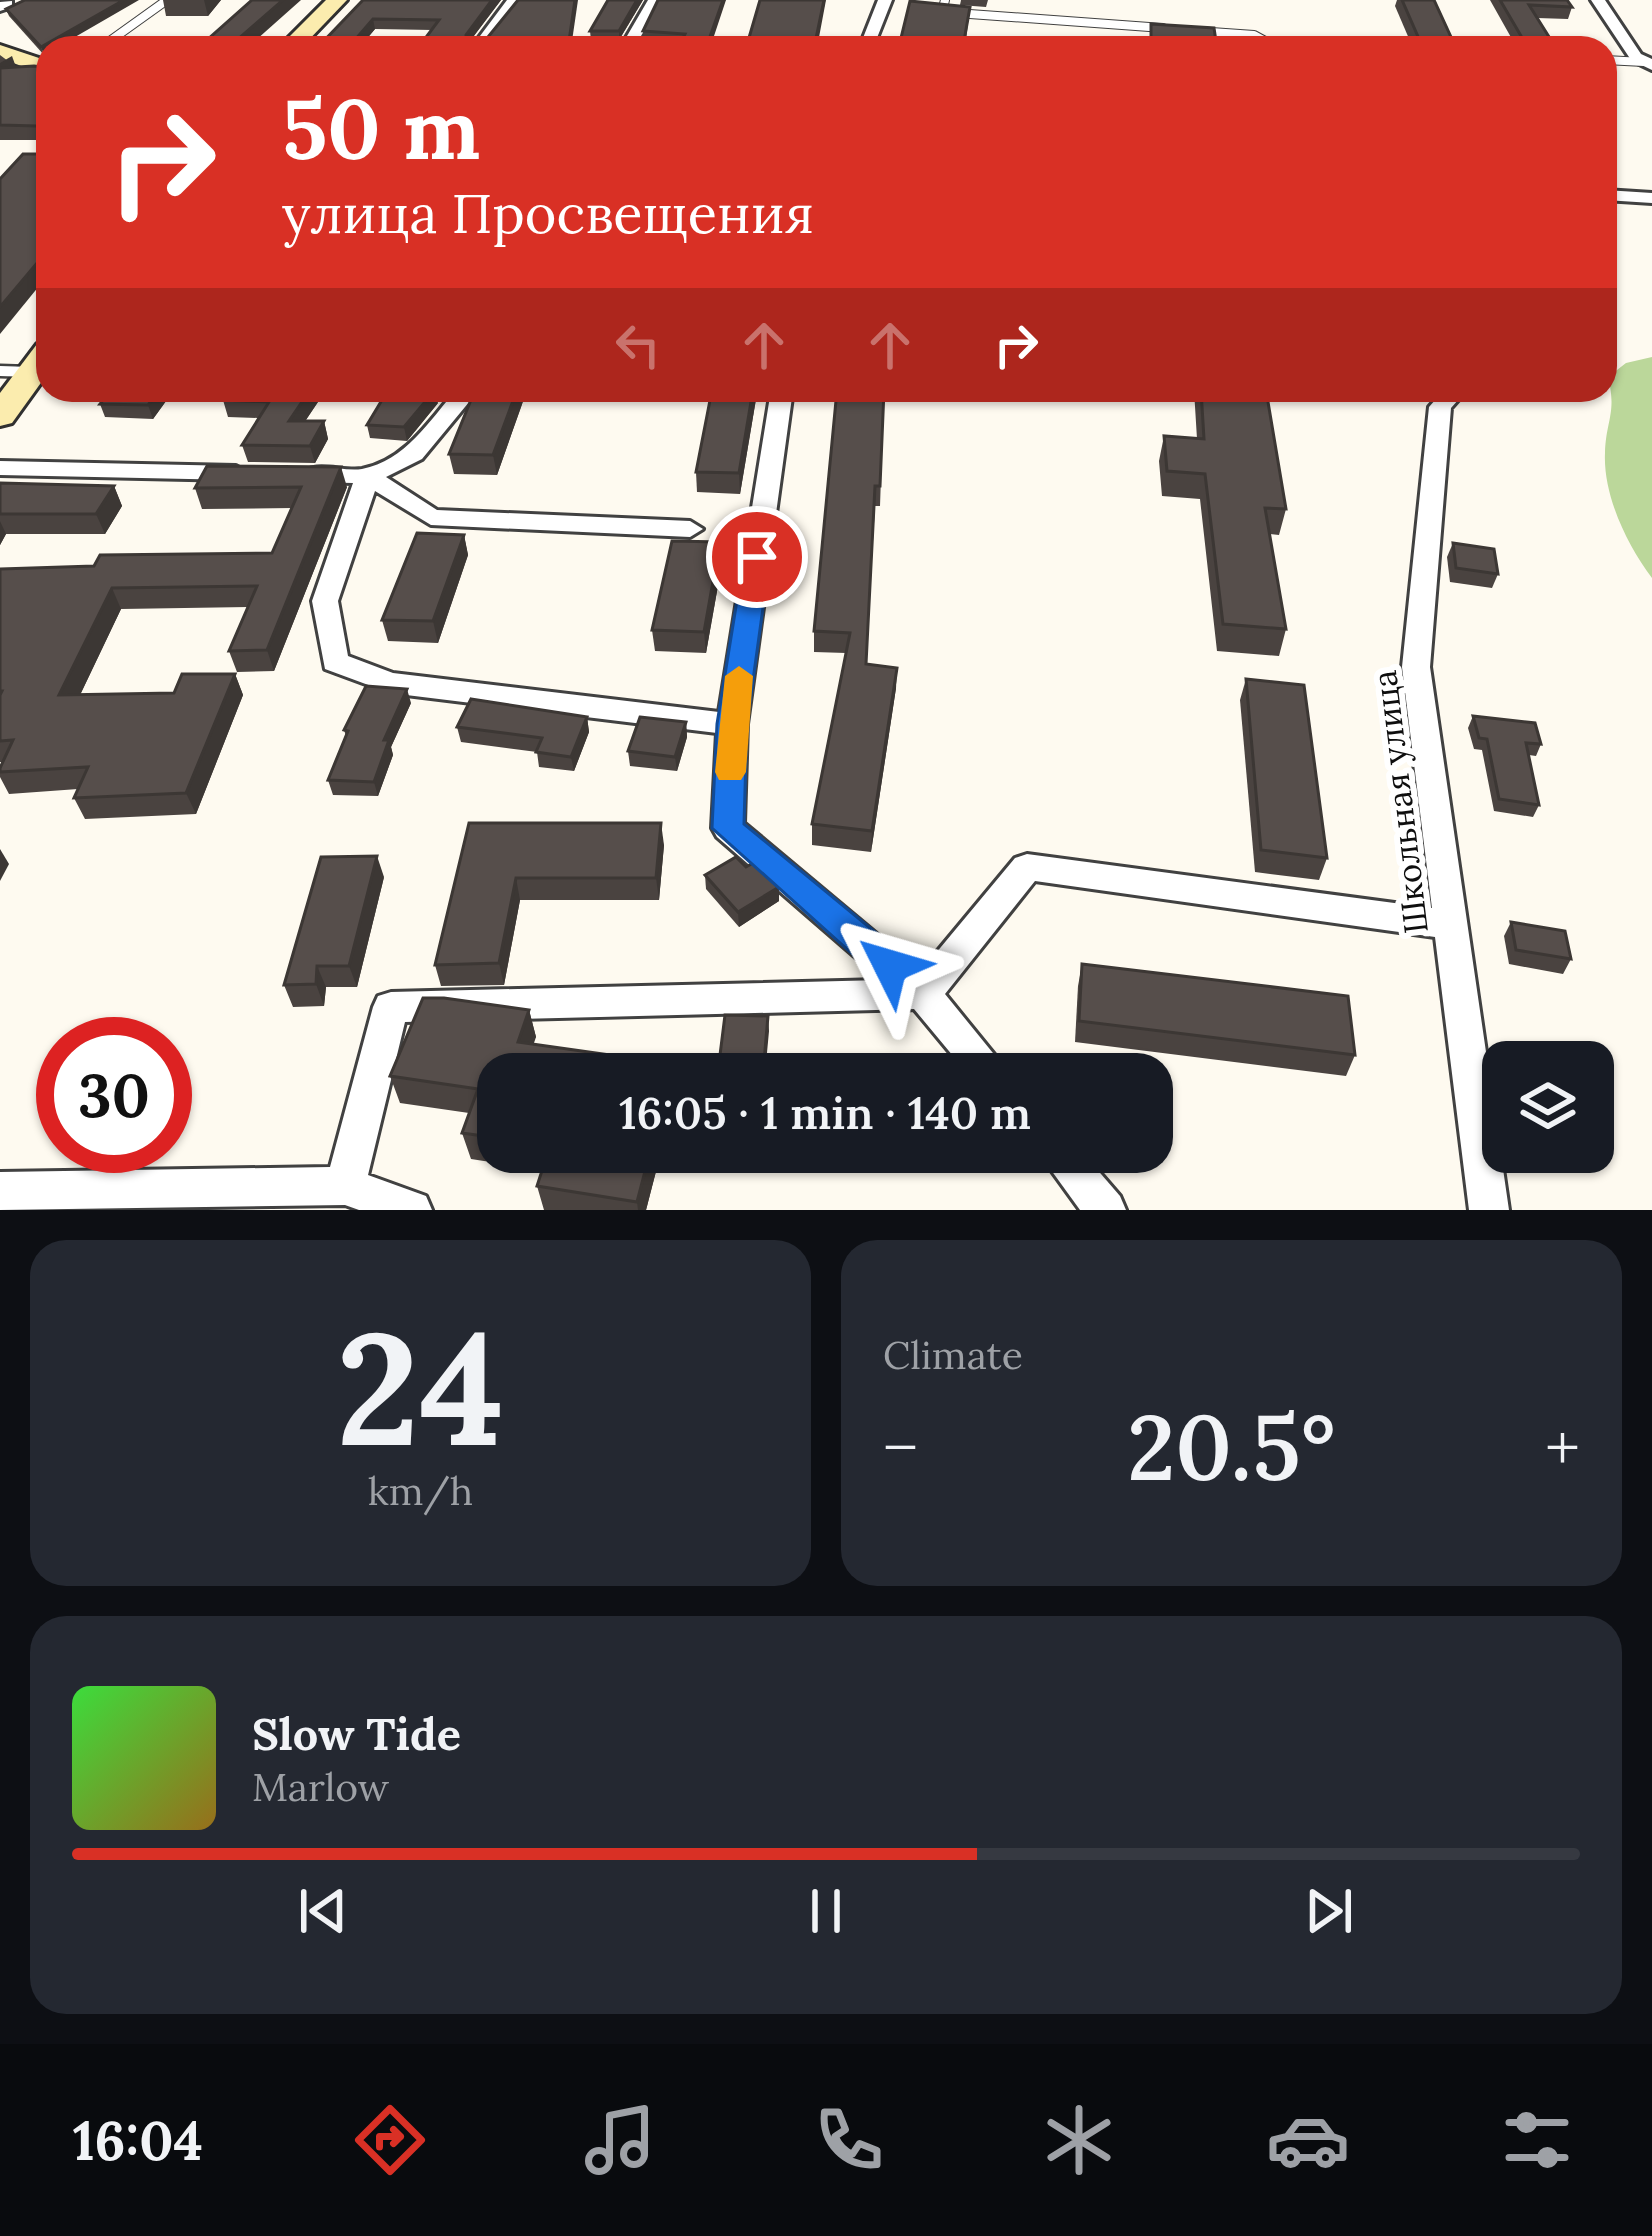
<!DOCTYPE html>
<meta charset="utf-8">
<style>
body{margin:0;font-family:Lora,serif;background:#242831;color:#f1f3f6;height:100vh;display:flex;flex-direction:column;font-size:45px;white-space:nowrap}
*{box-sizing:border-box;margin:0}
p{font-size:39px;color:#9ea1a6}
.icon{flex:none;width:66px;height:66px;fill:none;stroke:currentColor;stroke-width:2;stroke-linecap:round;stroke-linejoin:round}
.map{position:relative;height:1210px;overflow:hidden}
.sheet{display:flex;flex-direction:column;gap:30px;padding:30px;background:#0d0f14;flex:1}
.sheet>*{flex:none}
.hud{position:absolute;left:36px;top:36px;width:1581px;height:366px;border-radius:36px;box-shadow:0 3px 9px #0004;background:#d93025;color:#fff;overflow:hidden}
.controls{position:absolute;left:1482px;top:1041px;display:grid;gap:24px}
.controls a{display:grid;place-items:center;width:132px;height:132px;border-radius:24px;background:#171b24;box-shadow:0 3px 9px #0004;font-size:60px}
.speed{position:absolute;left:36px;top:1017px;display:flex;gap:24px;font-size:60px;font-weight:700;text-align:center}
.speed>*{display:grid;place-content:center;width:156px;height:156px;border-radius:50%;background:#171b24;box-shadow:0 3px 9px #0004;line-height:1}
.speed .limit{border:18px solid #d22;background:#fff;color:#111}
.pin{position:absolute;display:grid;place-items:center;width:102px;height:102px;color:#fff;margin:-51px;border:6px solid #fff;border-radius:50%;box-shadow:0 3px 12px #0007}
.me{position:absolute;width:132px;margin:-66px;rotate:310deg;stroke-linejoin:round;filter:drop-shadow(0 0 9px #0008)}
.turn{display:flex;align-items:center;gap:42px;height:252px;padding:0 48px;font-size:54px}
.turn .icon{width:156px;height:156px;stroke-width:2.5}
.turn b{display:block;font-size:84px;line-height:102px}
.lanes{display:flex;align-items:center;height:114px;padding:0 48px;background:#0003;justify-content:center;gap:60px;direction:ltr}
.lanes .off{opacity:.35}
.big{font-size:90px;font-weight:600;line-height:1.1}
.sheet .card{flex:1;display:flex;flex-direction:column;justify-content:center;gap:18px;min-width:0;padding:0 42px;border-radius:36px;background:#242831}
.sheet .dial{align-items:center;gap:0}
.dial b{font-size:156px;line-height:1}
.song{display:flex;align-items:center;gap:36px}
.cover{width:144px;height:144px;border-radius:18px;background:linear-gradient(135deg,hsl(120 70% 55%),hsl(40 70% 35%))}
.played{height:12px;border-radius:6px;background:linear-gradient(90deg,#d93025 60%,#363941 60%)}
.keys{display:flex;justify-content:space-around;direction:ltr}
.heat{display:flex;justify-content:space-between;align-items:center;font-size:66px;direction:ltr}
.sheet .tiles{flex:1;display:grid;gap:30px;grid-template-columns:1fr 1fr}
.card:last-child{grid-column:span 2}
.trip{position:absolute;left:477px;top:1053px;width:696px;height:120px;border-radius:36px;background:#171b24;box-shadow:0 3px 9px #0004;font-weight:600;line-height:120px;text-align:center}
.dock{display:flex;height:192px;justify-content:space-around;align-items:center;background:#090b0e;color:#9ea1a6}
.dock .icon{width:84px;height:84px}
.dock .active{color:#d93025}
.dock b{font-size:54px;color:#f1f3f6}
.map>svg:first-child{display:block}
.forest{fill:#bbd79a}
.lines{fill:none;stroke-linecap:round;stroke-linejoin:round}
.service-far1-casing{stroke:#414141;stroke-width:10}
.service-casing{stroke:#414141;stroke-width:15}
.minor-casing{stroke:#414141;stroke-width:6}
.secondary-casing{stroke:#303030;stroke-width:6}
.service-far1{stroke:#fff;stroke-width:8}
.service{stroke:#fff;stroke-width:10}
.minor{fill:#fff;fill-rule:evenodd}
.secondary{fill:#fbecae;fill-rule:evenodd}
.wall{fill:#4a4340}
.shaded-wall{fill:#3c3734}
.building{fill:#564e4b;stroke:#3c3734;stroke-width:3}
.route{fill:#1a73e8;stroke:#114b97;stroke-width:3}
.slow{fill:#f59e0b}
.labels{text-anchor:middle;stroke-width:12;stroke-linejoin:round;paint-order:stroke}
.street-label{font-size:33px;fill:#0e0e0e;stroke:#fff}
</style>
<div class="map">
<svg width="1652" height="1210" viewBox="0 0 1652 1210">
<rect width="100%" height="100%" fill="#fefaf0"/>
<path class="forest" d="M 1652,357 L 1652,578 C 1627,545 1603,495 1605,453 C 1606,420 1617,413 1608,377 L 1626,363 Z"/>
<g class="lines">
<defs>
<g id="service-far1">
<polyline points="945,0 942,12 1163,28"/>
<polyline points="1197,31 1254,35 1265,41 1388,48"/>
<polyline points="100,48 167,0"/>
<polyline points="1605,60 1644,62"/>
</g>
<polyline id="service" points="0,371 31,372"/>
<g id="minor">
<polygon points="507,0 521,0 486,48 471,48"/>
<polygon points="648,0 662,0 634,48 620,48"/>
<polygon points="878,0 892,0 873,48 859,48"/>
<polygon points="1591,0 1605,0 1641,54 1652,59 1652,70 1631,60"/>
<polygon points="12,1 12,7 0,11 0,2"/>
<polygon points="1605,190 1652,193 1652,203 1605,200"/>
<path d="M 456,390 L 479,390 L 422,459 L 386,477 L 437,510 L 690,521 L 703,529 L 690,537 L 431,525 L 375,491 L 338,601 L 348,656 L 393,673 L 719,712 L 771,390 L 793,390 L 747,724 L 744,823 L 921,971 L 1015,858 L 1027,854 L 1432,908 L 1402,667 L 1429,407 L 1444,390 L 1467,390 L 1451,408 L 1430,667 L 1509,1210 L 1469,1210 L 1435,937 L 1035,881 L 945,994 L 1010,1074 L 968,1074 L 914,1009 L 405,1022 L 368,1175 L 426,1196 L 432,1210 L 359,1210 L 345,1205 L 0,1210 L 0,1172 L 330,1167 L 373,1007 L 378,996 L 391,992 L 882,980 L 717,837 L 712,828 L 717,733 L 390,693 L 325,669 L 312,601 L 353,483 L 310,482 L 298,475 C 315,460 341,472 362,469 C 405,461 430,420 456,390 Z"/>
<polygon points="0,461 236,466 248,473 236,480 0,475"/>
<polygon points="1038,1152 1082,1152 1120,1196 1126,1210 1080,1210"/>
</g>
<g id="secondary">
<polygon points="326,0 347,0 301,48 278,48"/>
<polygon points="0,45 48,61 48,76 0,58"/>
<polygon points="48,342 48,373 12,423 0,426 0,393 37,344"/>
</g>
</defs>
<use href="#service-far1" class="service-far1-casing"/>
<use href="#service" class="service-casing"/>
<use href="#minor" class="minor-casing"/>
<use href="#secondary" class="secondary-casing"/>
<use href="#service-far1" class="service-far1"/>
<use href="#service" class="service"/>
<use href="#minor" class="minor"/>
<use href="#secondary" class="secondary"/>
</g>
<g class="wall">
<polygon points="25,0 44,55 9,16 6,9"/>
<polygon points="163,0 221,0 208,16 166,16"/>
<polygon points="363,0 501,0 470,41 571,48 418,48 432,30 375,29 359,48 317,48"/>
<polygon points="608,0 643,0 619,40 591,40 590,31"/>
<polygon points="726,0 681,42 644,40 643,31"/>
<polygon points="961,0 988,0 986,7 960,5"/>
<polygon points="1397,0 1434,0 1456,48 1413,48 1395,6"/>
<polygon points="1490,0 1567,0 1572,7 1568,19 1537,18 1556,48 1517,48"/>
<polygon points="970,7 965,48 901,48 901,38"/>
<polygon points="0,55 16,67 34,66 43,140 0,140"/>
<polygon points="174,390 153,419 105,417 100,404"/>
<polygon points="326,390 305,421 324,421 328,439 315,463 248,462 242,445 258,418 228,417 223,400"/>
<polygon points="475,390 527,390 497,475 454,474 449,454"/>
<polygon points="712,390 755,390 756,399 740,494 697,492 696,472"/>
<polygon points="884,390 880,506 875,506 866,664 896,688 871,852 812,845 812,824 846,653 814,652 814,631"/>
<polygon points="1194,390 1266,390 1286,509 1279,535 1270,534 1286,629 1279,656 1217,651 1200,499 1162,496 1159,461 1164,436 1197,439"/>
<polygon points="438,403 407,441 370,438 367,425"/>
<polygon points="0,483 114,486 122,506 105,534 6,534 0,545"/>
<polygon points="347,487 274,671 237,672 229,651 248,607 121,609 80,695 174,693 235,674 243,695 196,814 85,819 74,798 78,789 9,794 0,777 0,768 3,762 0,762 0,569 94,566 272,553 292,508 202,509 195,488"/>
<polygon points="464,535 468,555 438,643 388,641 382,620"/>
<polygon points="720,542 722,563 706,653 655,651 652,630"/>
<polygon points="1453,543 1498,574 1492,588 1450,582 1447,557"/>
<polygon points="1246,679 1327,858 1319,880 1255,872 1240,700"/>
<polygon points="411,703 391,747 393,755 378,796 333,795 328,780 346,736 344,730"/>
<polygon points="1473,716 1541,744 1536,756 1529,755 1539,805 1533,817 1494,811 1482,750 1474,749 1468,728"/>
<polygon points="587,717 589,732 574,771 539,767 537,752 461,742 457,727"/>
<polygon points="686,722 687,737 677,771 630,766 628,751"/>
<polygon points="469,823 664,845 659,900 520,900 504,985 441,986 435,965"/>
<polygon points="746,867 779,887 779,901 739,927 706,889 705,875"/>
<polygon points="384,877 357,987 326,987 324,1006 293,1007 284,985"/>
<polygon points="1511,922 1571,959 1563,974 1509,964 1504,936"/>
<polygon points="1082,964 1355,1055 1346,1076 1075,1042 1078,986"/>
<polygon points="529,1010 536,1037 498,1074 498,1152 661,1152 646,1210 544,1210 537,1186 542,1170 471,1159 462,1133 469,1113 400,1103 390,1076"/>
<polygon points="768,1016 765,1074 718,1074 718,1071"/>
</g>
<g class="shaded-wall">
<polygon points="124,0 139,0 56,48 48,48 48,52 44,55 41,47"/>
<polygon points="204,0 221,0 208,16"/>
<polygon points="283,0 301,0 247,48 228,48"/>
<polygon points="492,0 501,0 467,45 466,35"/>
<polygon points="575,0 578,0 571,48 568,48"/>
<polygon points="637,0 643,0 619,40 619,31"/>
<polygon points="723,0 726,0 710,48 706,48"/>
<polygon points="824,0 826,0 817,48 814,48"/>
<polygon points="373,19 375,29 359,48 348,48"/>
<polygon points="12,56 17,70 0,80 0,63"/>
<polygon points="48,116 48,136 43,140 37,126"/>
<polygon points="48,250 48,275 0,334 0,307"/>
<polygon points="160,390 174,390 153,419 148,405"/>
<polygon points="310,390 326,390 294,438 289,421"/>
<polygon points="435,390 438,403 407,441 404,427"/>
<polygon points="517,390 527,390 497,475 493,455"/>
<polygon points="753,390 755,390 756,399 740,494 739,473"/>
<polygon points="324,421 328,439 315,463 310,446"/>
<polygon points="341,467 347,487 274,671 267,650"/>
<polygon points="114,486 122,506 105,534 96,514"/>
<polygon points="0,521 6,534 0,545"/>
<polygon points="464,535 468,555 438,643 433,621"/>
<polygon points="720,542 722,563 706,653 704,632"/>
<polygon points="112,588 121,609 70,716 59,695"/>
<polygon points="897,668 896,688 871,852 872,831"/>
<polygon points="235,674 243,695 196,814 186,793"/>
<polygon points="407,689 411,703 391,747 393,755 378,796 374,782 384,740"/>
<polygon points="587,717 589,732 574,771 571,757"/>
<polygon points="686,722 687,737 677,771 675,757"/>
<polygon points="661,823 664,845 659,900 656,878"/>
<polygon points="0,849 9,864 0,881"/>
<polygon points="377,856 384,877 357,987 349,966"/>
<polygon points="516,878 520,900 504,985 499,963"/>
<polygon points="779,887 779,901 739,927 738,912"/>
<polygon points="317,966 326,987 324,1006 316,984"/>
<polygon points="529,1010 536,1037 525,1069 518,1042"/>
<polygon points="768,1016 769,1031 765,1074 763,1074"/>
<polygon points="610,1055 613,1074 604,1074"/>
<polygon points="650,1152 661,1152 646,1210 638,1210 637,1202"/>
</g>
<g class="building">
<polygon points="25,0 124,0 41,47 6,9"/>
<polygon points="252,0 283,0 228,48 198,48"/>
<polygon points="363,0 492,0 466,35 466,41 484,42 518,0 575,0 568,48 418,48 439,20 373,19 348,48 317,48"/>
<polygon points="608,0 637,0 619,31 590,31"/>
<polygon points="658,0 723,0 706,48 678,48 685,34 643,31"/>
<polygon points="760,0 824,0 814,48 746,48"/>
<polygon points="1402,0 1434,0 1456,48 1423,48"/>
<polygon points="1500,0 1567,0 1572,7 1529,5 1556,48 1528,48"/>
<polygon points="910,1 970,7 964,41 901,38"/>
<polygon points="1151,24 1214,28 1217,48 1151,48"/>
<polygon points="34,66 48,68 48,116 37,126 0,125 0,68"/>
<polygon points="23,154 48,154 48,250 0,307 0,179"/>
<polygon points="111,390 160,390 148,405 100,404"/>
<polygon points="230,390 310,390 289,421 324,421 310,446 242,445 269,402 223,400"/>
<polygon points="388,390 435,390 404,427 367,425"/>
<polygon points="475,390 517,390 493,455 449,454"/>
<polygon points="712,390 753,390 739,473 696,472"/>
<polygon points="837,390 884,390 880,486 875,486 866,664 897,668 872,831 812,824 850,633 814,631"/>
<polygon points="1201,390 1266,390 1286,509 1265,508 1286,629 1223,624 1205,474 1167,471 1164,436 1204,439"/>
<polygon points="207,466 341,467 267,650 229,651 257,586 112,588 59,695 174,693 182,674 235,674 186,793 74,798 88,767 0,772 0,768 13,740 0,741 0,695 2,691 0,691 0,569 94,566 100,555 272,553 301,487 195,488"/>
<polygon points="0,483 114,486 96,514 0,514"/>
<polygon points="417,533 464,535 433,621 382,620"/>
<polygon points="672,541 720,542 704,632 652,630"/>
<polygon points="1453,543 1494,549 1498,574 1456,568"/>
<polygon points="1246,679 1304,685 1327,858 1261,850"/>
<polygon points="366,686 407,689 384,740 389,740 374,782 328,780 348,731 344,730"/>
<polygon points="471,699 587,717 571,757 536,752 542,738 457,727"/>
<polygon points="1473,716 1535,723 1541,744 1526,743 1539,805 1499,799 1487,739 1479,738"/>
<polygon points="640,717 686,722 675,757 628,751"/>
<polygon points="469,823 661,823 656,878 516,878 499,963 435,965"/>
<polygon points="377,856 349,966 317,966 316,984 284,985 321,857"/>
<polygon points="736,857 746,867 755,862 779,887 738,912 705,875"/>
<polygon points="1511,922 1565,931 1571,959 1516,950"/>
<polygon points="1082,964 1348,996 1355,1055 1079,1021"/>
<polygon points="423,998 444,998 529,1010 518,1042 610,1055 604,1074 498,1074 498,1138 462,1133 478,1089 390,1076"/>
<polygon points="725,1015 768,1016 763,1073 718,1071"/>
<polygon points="842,1055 912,1059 912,1074 841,1074"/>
<polygon points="548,1152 650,1152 637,1202 537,1186"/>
</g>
<polygon class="route" points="757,549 770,557 747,724 744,824 903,955 908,966 903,977 890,981 878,977 712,828 717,724 744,557"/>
<polygon class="slow" points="739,666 753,676 746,772 741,780 719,780 715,772 725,676"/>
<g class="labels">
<g class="street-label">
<text transform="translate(1400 802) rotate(-97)" y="12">Школьная улица</text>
</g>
</g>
</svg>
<div class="controls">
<a><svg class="icon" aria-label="layers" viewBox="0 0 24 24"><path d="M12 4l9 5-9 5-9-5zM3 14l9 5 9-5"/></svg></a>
</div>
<div class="speed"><div class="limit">30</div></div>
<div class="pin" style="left:757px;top:557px;background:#d93025"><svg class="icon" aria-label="arrive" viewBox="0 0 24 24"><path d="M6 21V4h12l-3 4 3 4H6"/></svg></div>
<svg class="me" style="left:890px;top:966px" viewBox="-20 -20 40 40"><path d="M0-17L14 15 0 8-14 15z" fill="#1a73e8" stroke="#fff" stroke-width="4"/></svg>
<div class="trip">16:05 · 1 min · 140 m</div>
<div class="hud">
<div class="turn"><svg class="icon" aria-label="right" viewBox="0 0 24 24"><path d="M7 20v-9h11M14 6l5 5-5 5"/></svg><div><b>50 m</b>улица Просвещения</div></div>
<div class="lanes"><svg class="icon off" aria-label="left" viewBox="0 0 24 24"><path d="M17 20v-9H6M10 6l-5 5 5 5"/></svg><svg class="icon off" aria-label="ahead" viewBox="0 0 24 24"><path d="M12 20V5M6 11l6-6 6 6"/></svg><svg class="icon off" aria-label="ahead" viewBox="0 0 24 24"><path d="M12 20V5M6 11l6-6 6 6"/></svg><svg class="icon" aria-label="right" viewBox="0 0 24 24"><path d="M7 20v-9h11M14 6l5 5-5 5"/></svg></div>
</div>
</div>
<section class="sheet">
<div class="tiles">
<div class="card dial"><b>24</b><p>km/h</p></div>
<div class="card"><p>Climate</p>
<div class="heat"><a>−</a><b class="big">20.5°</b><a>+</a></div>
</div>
<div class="card">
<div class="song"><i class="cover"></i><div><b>Slow Tide</b><p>Marlow</p></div></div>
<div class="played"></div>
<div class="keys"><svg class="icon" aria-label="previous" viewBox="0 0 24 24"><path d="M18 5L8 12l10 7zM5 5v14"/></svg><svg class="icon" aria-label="pause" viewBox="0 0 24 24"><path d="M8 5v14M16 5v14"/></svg><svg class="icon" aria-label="next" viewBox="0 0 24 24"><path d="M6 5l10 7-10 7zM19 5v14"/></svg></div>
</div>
</div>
</section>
<nav class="dock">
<b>16:04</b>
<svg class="icon active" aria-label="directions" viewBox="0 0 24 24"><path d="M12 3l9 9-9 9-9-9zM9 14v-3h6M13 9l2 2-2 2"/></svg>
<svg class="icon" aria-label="music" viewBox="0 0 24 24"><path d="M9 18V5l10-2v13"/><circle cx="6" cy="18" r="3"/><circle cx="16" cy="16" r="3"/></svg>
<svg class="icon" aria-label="phone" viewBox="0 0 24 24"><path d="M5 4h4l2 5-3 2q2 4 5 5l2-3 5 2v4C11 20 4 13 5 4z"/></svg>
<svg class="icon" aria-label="climate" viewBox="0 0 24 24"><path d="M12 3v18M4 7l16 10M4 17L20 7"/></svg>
<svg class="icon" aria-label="car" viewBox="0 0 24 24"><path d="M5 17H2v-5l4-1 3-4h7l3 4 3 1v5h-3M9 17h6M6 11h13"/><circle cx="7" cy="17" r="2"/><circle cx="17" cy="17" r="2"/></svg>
<svg class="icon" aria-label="filters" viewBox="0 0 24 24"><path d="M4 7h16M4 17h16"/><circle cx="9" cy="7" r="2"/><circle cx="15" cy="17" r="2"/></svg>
</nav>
